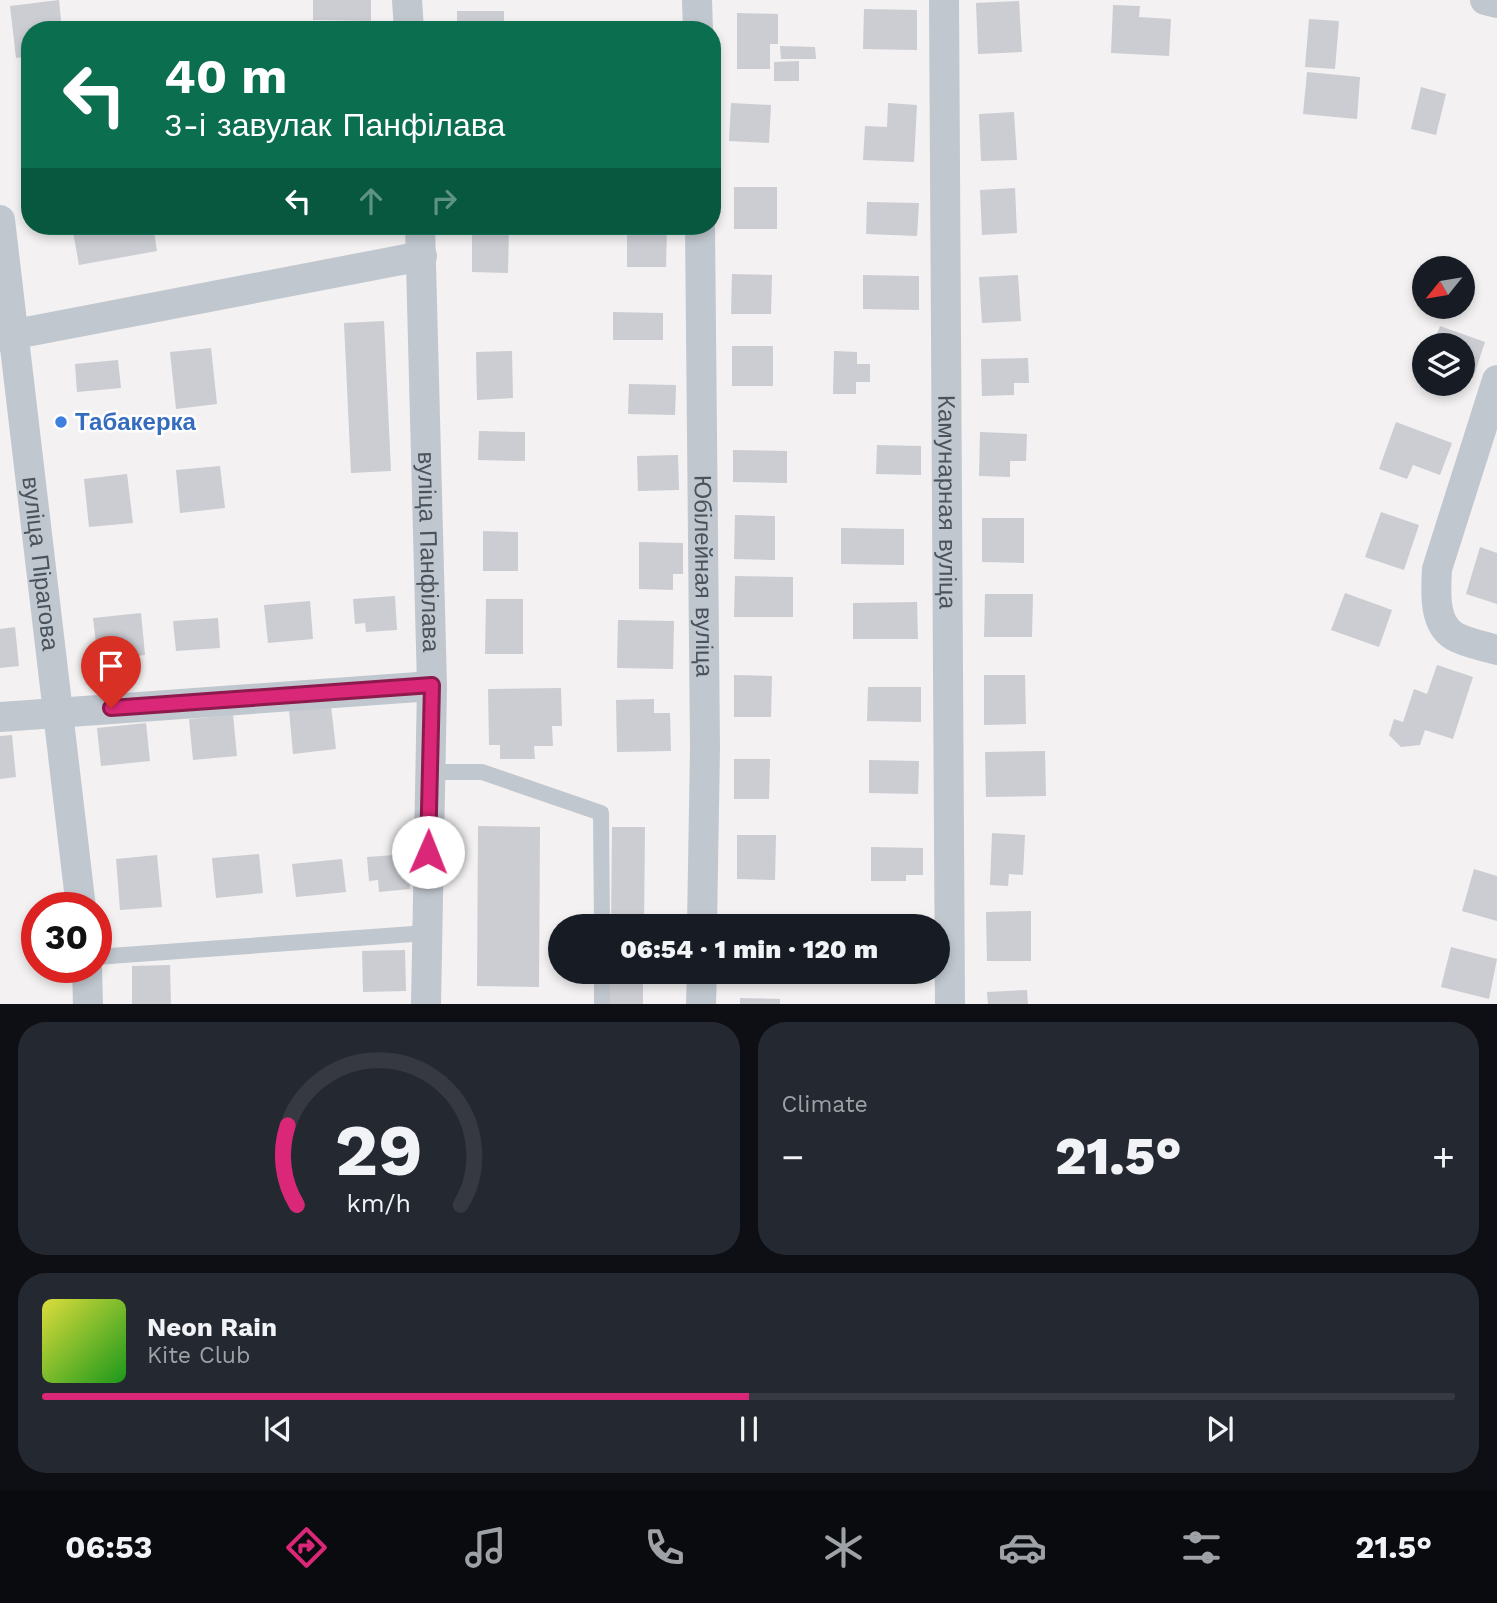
<!DOCTYPE html>
<meta charset="utf-8">
<style>
body{margin:0;font-family:"Work Sans",sans-serif;background:#242831;color:#f1f3f6;height:100vh;display:flex;flex-direction:column;font-size:26px;white-space:nowrap}
*{box-sizing:border-box;margin:0}
p{font-size:23px;color:#9ea1a6}
.icon{flex:none;width:38px;height:38px;fill:none;stroke:currentColor;stroke-width:2;stroke-linecap:round;stroke-linejoin:round}
.map{position:relative;height:1004px;overflow:hidden}
.details{display:flex;flex-direction:column;gap:18px;padding:18px;background:#0d0f14;flex:1}
.details>*{flex:none}
.banner{position:absolute;left:21px;top:21px;width:700px;height:214px;border-radius:28px;box-shadow:0 4px 10px #0003;background:#0b6e4f;color:#fff;overflow:hidden}
.needle{width:46px;rotate:240deg}
.tools{position:absolute;left:1412px;top:256px;display:grid;gap:14px}
.tools a{display:grid;place-items:center;width:63px;height:63px;border-radius:50%;background:#171b24;box-shadow:0 4px 10px #0003;font-size:35px}
.speed{position:absolute;left:21px;top:892px;display:flex;gap:14px;font-size:35px;font-weight:700;text-align:center}
.speed>*{display:grid;place-content:center;width:91px;height:91px;border-radius:50%;background:#171b24;box-shadow:0 4px 10px #0003;line-height:1}
.speed .limit{border:10px solid #d22;background:#fff;color:#111}
.pin{position:absolute;display:grid;place-items:center;width:60px;height:60px;color:#fff;margin:-72px -30px;border-radius:50% 50% 50% 0;rotate:-45deg;box-shadow:0 0 7px #0007}
.pin .icon{rotate:45deg}
.me{position:absolute;width:77px;margin:-38px;rotate:1deg;stroke-linejoin:round;filter:drop-shadow(0 0 5px #0008)}
.turn{display:flex;align-items:center;gap:24px;height:147px;padding:0 28px;font-size:32px}
.turn .icon{width:91px;height:91px;stroke-width:2.5}
.turn b{display:block;font-size:49px;line-height:60px}
.lanes{display:flex;align-items:center;height:66px;padding:0 28px;background:#0003;justify-content:center;gap:35px;direction:ltr}
.lanes .off{opacity:.35}
.big{font-size:52px;font-weight:800;line-height:1.1}
.details .card{flex:1;display:flex;flex-direction:column;justify-content:center;gap:10px;min-width:0;padding:0 24px;border-radius:28px;background:#242831}
.details .dial{align-items:center;gap:0}
.dial svg{height:182px;overflow:visible;fill:none;stroke:#363941;stroke-width:7;stroke-linecap:round;text-anchor:middle}
.dial text{fill:#f1f3f6;stroke:none}
.song{display:flex;align-items:center;gap:21px}
.cover{width:84px;height:84px;border-radius:10px;background:linear-gradient(135deg,hsl(60 70% 55%),hsl(120 70% 35%))}
.played{height:7px;border-radius:4px;background:linear-gradient(90deg,#db2777 50%,#363941 50%)}
.keys{display:flex;justify-content:space-around;direction:ltr}
.heat{display:flex;justify-content:space-between;align-items:center;font-size:38px;direction:ltr}
.details .tiles{flex:1;display:grid;gap:18px;grid-template-columns:1fr 1fr}
.card:last-child{grid-column:span 2}
.trip{position:absolute;left:548px;top:914px;width:402px;height:70px;border-radius:35px;background:#171b24;box-shadow:0 4px 10px #0003;font-weight:800;line-height:70px;text-align:center}
.tab-bar{display:flex;height:112px;justify-content:space-around;align-items:center;background:#090b0e;color:#9ea1a6}
.tab-bar .icon{width:49px;height:49px}
.tab-bar .current{color:#db2777}
.tab-bar b{font-size:32px;color:#f1f3f6}
.map>svg:first-child{display:block}
.building{fill:#cbcdd3}
.lines{fill:none;stroke-linecap:round;stroke-linejoin:round}
.lane{stroke:#c0c7ce;stroke-width:16}
.street{stroke:#c0c7ce;stroke-width:30}
.route-casing{stroke:#8e194d;stroke-width:18}
.route{stroke:#db2777;stroke-width:12}
.shop-dot{fill:#3f7fe0;stroke:#fff;stroke-width:2.5}
.labels{text-anchor:middle;stroke-width:5;stroke-linejoin:round;paint-order:stroke}
.shop-label{font-size:24px;font-weight:bold;fill:#366cbe;stroke:#fff;text-anchor:start}
.street-label{font-size:24px;fill:#4a535d;stroke:#fff}
</style>
<div class="map">
<svg width="1497" height="1005" viewBox="0 0 1497 1005">
<rect width="100%" height="100%" fill="#f3f1f1"/>
<g class="building">
<polygon points="59,0 62,30 30,30 30,56 16,58 10,6"/>
<polygon points="313,0 371,0 371,21 313,20"/>
<polygon points="1019,1 1022,52 978,54 976,3"/>
<polygon points="1113,5 1140,6 1139,17 1171,19 1169,56 1111,53"/>
<polygon points="864,9 917,10 917,50 863,49"/>
<rect x="457" y="11" width="47" height="19"/>
<polygon points="737,13 778,14 778,44 770,44 770,69 737,69"/>
<polygon points="1309,19 1339,21 1335,69 1305,67"/>
<polygon points="667,23 667,30 624,30 624,24"/>
<polygon points="780,46 815,47 816,59 781,59"/>
<polygon points="799,61 799,81 774,81 774,62"/>
<polygon points="1307,72 1360,77 1357,119 1303,114"/>
<polygon points="1421,87 1446,94 1436,135 1411,129"/>
<polygon points="731,103 771,105 769,143 729,141"/>
<polygon points="888,103 917,105 914,162 863,160 865,126 887,127"/>
<polygon points="1014,112 1017,160 981,161 979,114"/>
<rect x="734" y="187" width="43" height="42"/>
<polygon points="1015,188 1017,233 982,235 980,190"/>
<polygon points="867,202 919,203 917,236 866,234"/>
<polygon points="72,226 153,226 157,251 79,265"/>
<polygon points="472,226 498,226 498,229 509,229 508,273 472,272"/>
<polygon points="627,226 667,226 666,267 627,267"/>
<polygon points="732,274 772,275 771,314 731,314"/>
<polygon points="863,275 919,276 919,310 863,309"/>
<polygon points="1018,275 1021,321 982,323 979,277"/>
<polygon points="613,312 663,313 663,340 613,340"/>
<polygon points="384,321 391,471 351,473 344,323"/>
<polygon points="1440,326 1485,342 1473,378 1463,375 1463,345 1433,345"/>
<rect x="732" y="346" width="41" height="40"/>
<polygon points="211,348 217,404 176,409 170,352"/>
<polygon points="512,351 513,398 477,400 476,352"/>
<polygon points="834,351 857,352 857,364 870,364 870,382 856,382 856,394 833,394"/>
<polygon points="1028,358 1029,383 1014,383 1014,395 982,396 981,359"/>
<polygon points="118,360 121,388 77,392 75,364"/>
<polygon points="629,384 676,385 675,415 628,414"/>
<polygon points="1396,422 1452,443 1440,475 1413,465 1407,479 1379,469"/>
<polygon points="479,431 525,432 525,461 478,460"/>
<polygon points="980,432 1027,434 1026,461 1010,461 1010,477 979,476"/>
<polygon points="877,445 921,446 921,475 876,474"/>
<polygon points="733,450 787,451 787,483 733,482"/>
<polygon points="678,455 679,490 638,491 637,456"/>
<polygon points="220,466 225,508 180,513 176,470"/>
<polygon points="127,474 133,523 89,527 84,479"/>
<polygon points="1381,512 1419,525 1404,570 1365,557"/>
<polygon points="735,515 775,516 775,560 734,559"/>
<polygon points="982,518 1024,518 1024,563 982,562"/>
<polygon points="841,528 904,529 904,565 841,564"/>
<polygon points="483,531 518,532 518,571 483,571"/>
<polygon points="639,542 683,543 683,574 673,574 673,590 639,589"/>
<polygon points="1480,547 1497,553 1497,604 1466,594"/>
<polygon points="735,576 793,577 793,617 734,617"/>
<polygon points="1345,593 1392,610 1379,647 1331,630"/>
<polygon points="985,594 1033,594 1032,637 984,637"/>
<polygon points="395,596 397,630 366,632 365,623 355,624 353,599"/>
<polygon points="486,599 523,599 523,654 485,654"/>
<polygon points="310,601 313,639 268,643 264,605"/>
<polygon points="917,602 918,639 853,639 853,603"/>
<polygon points="141,613 145,655 98,660 93,618"/>
<polygon points="218,618 220,648 176,651 173,621"/>
<polygon points="618,620 674,621 673,669 617,668"/>
<polygon points="15,627 19,666 0,668 0,629"/>
<polygon points="1437,665 1473,677 1453,739 1425,730 1420,745 1401,747 1389,735 1394,719 1403,722 1414,689 1427,694"/>
<polygon points="734,675 772,676 771,717 734,717"/>
<polygon points="984,675 1025,675 1026,724 984,725"/>
<polygon points="868,687 921,687 921,722 867,721"/>
<polygon points="561,688 562,726 552,726 553,746 534,746 535,759 500,759 500,745 489,745 488,689"/>
<polygon points="654,699 654,713 670,713 671,751 617,752 616,700"/>
<polygon points="331,706 336,749 293,754 289,710"/>
<polygon points="233,715 237,756 193,760 189,719"/>
<polygon points="146,723 150,761 101,766 97,728"/>
<polygon points="12,735 16,777 0,779 0,736"/>
<polygon points="1045,751 1046,796 986,797 985,752"/>
<polygon points="734,759 770,759 769,799 734,799"/>
<polygon points="869,760 919,761 918,794 869,793"/>
<polygon points="478,826 540,827 539,987 477,986"/>
<polygon points="612,827 645,827 644,926 611,926"/>
<polygon points="992,833 1025,835 1023,875 1009,874 1008,886 990,885"/>
<polygon points="737,835 776,835 775,880 737,879"/>
<polygon points="871,847 923,848 923,875 906,875 906,881 871,881"/>
<polygon points="259,854 263,893 216,898 212,858"/>
<polygon points="407,854 410,889 379,892 378,880 369,881 367,857"/>
<polygon points="157,855 162,907 120,910 116,859"/>
<polygon points="342,859 346,892 296,897 292,864"/>
<polygon points="1474,869 1497,876 1497,921 1462,911"/>
<polygon points="1031,911 1031,961 987,961 986,912"/>
<polygon points="738,918 804,919 804,926 738,926"/>
<polygon points="878,918 927,920 927,926 878,926"/>
<polygon points="1451,947 1497,959 1489,999 1441,987"/>
<polygon points="405,950 406,991 363,992 362,951"/>
<polygon points="170,965 171,1005 132,1005 132,966"/>
<rect x="610" y="971" width="33" height="34"/>
<polygon points="1027,990 1028,1005 988,1005 987,992"/>
<polygon points="740,998 780,999 780,1005 740,1005"/>
</g>
<g class="lines">
<g class="lane">
<polyline points="430,772 482,772 601,813 602,926"/>
<polyline points="96,957 427,933"/>
<polyline points="602,971 602,1005"/>
</g>
<g class="street">
<polyline points="407,0 409,30"/>
<polyline points="697,0 698,30"/>
<path id="s1" d="M 944,0 L 950,1005"/>
<polyline points="1485,0 1497,3"/>
<path id="s2" d="M 0,220 L 81,908"/>
<path id="s3" d="M 420,226 L 432,686 L 426,1005"/>
<path id="s4" d="M 700,226 L 705,748 L 702,926"/>
<polyline points="0,337 422,256"/>
<path d="M 1497,380 L 1437,569 C 1436,591 1433,623 1454,636 C 1466,643 1484,646 1497,650"/>
<polyline points="0,717 432,686"/>
<polyline points="87,968 88,1005"/>
<polyline points="701,1005 702,971"/>
</g>
</g>
<g class="lines">
<defs>
<polyline id="route" points="111,708 432,685 428,852"/>
</defs>
<use href="#route" class="route-casing"/>
<use href="#route" class="route"/>
</g>
<circle class="shop-dot" cx="61" cy="422" r="7"/>
<g class="labels">
<g class="shop-label">
<text x="75" y="430">Табакерка</text>
</g>
<g class="street-label">
<text dy="8" stroke="none"><textPath href="#s1" startOffset="502">Камунарная вуліца</textPath></text>
<text dy="8" stroke="none"><textPath href="#s3" startOffset="326">вуліца Панфілава</textPath></text>
<text dy="8" stroke="none"><textPath href="#s2" startOffset="346">вуліца Пірагова</textPath></text>
<text dy="8" stroke="none"><textPath href="#s4" startOffset="350">Юбілейная вуліца</textPath></text>
</g>
</g>
</svg>
<div class="tools">
<a><svg class="needle" viewBox="-14 -14 28 28"><path d="M0-13l5 13h-10z" fill="#e53935"/><path d="M0 13l5-13h-10z" fill="#9ea1a6"/></svg></a>
<a><svg class="icon" aria-label="layers" viewBox="0 0 24 24"><path d="M12 4l9 5-9 5-9-5zM3 14l9 5 9-5"/></svg></a>
</div>
<div class="speed"><div class="limit">30</div></div>
<div class="pin" style="left:111px;top:708px;background:#d93025"><svg class="icon" aria-label="arrive" viewBox="0 0 24 24"><path d="M6 21V4h12l-3 4 3 4H6"/></svg></div>
<svg class="me" style="left:428px;top:852px" viewBox="-20 -20 40 40"><circle r="19" fill="#fff"/><path d="M0-13L10 11 0 6-10 11z" fill="#db2777"/></svg>
<div class="trip">06:54 · 1 min · 120 m</div>
<div class="banner">
<div class="turn"><svg class="icon" aria-label="left" viewBox="0 0 24 24"><path d="M17 20v-9H6M10 6l-5 5 5 5"/></svg><div><b>40 m</b>3-і завулак Панфілава</div></div>
<div class="lanes"><svg class="icon" aria-label="left" viewBox="0 0 24 24"><path d="M17 20v-9H6M10 6l-5 5 5 5"/></svg><svg class="icon off" aria-label="ahead" viewBox="0 0 24 24"><path d="M12 20V5M6 11l6-6 6 6"/></svg><svg class="icon off" aria-label="right" viewBox="0 0 24 24"><path d="M7 20v-9h11M14 6l5 5-5 5"/></svg></div>
</div>
</div>
<section class="details">
<div class="tiles">
<div class="card dial"><svg viewBox="0 0 100 80">
<path d="M14 69A42 42 0 1 1 86 69"/>
<path d="M14 69A42 42 0 0 1 10 34" stroke="#db2777"/>
<text x="50" y="56" font-size="32" font-weight="700">29</text>
<text x="50" y="72" font-size="11">km/h</text>
</svg></div>
<div class="card"><p>Climate</p>
<div class="heat"><a>−</a><b class="big">21.5°</b><a>+</a></div>
</div>
<div class="card">
<div class="song"><i class="cover"></i><div><b>Neon Rain</b><p>Kite Club</p></div></div>
<div class="played"></div>
<div class="keys"><svg class="icon" aria-label="previous" viewBox="0 0 24 24"><path d="M18 5L8 12l10 7zM5 5v14"/></svg><svg class="icon" aria-label="pause" viewBox="0 0 24 24"><path d="M8 5v14M16 5v14"/></svg><svg class="icon" aria-label="next" viewBox="0 0 24 24"><path d="M6 5l10 7-10 7zM19 5v14"/></svg></div>
</div>
</div>
</section>
<nav class="tab-bar">
<b>06:53</b>
<svg class="icon current" aria-label="directions" viewBox="0 0 24 24"><path d="M12 3l9 9-9 9-9-9zM9 14v-3h6M13 9l2 2-2 2"/></svg>
<svg class="icon" aria-label="music" viewBox="0 0 24 24"><path d="M9 18V5l10-2v13"/><circle cx="6" cy="18" r="3"/><circle cx="16" cy="16" r="3"/></svg>
<svg class="icon" aria-label="phone" viewBox="0 0 24 24"><path d="M5 4h4l2 5-3 2q2 4 5 5l2-3 5 2v4C11 20 4 13 5 4z"/></svg>
<svg class="icon" aria-label="climate" viewBox="0 0 24 24"><path d="M12 3v18M4 7l16 10M4 17L20 7"/></svg>
<svg class="icon" aria-label="car" viewBox="0 0 24 24"><path d="M5 17H2v-5l4-1 3-4h7l3 4 3 1v5h-3M9 17h6M6 11h13"/><circle cx="7" cy="17" r="2"/><circle cx="17" cy="17" r="2"/></svg>
<svg class="icon" aria-label="filters" viewBox="0 0 24 24"><path d="M4 7h16M4 17h16"/><circle cx="9" cy="7" r="2"/><circle cx="15" cy="17" r="2"/></svg>
<b>21.5°</b>
</nav>
